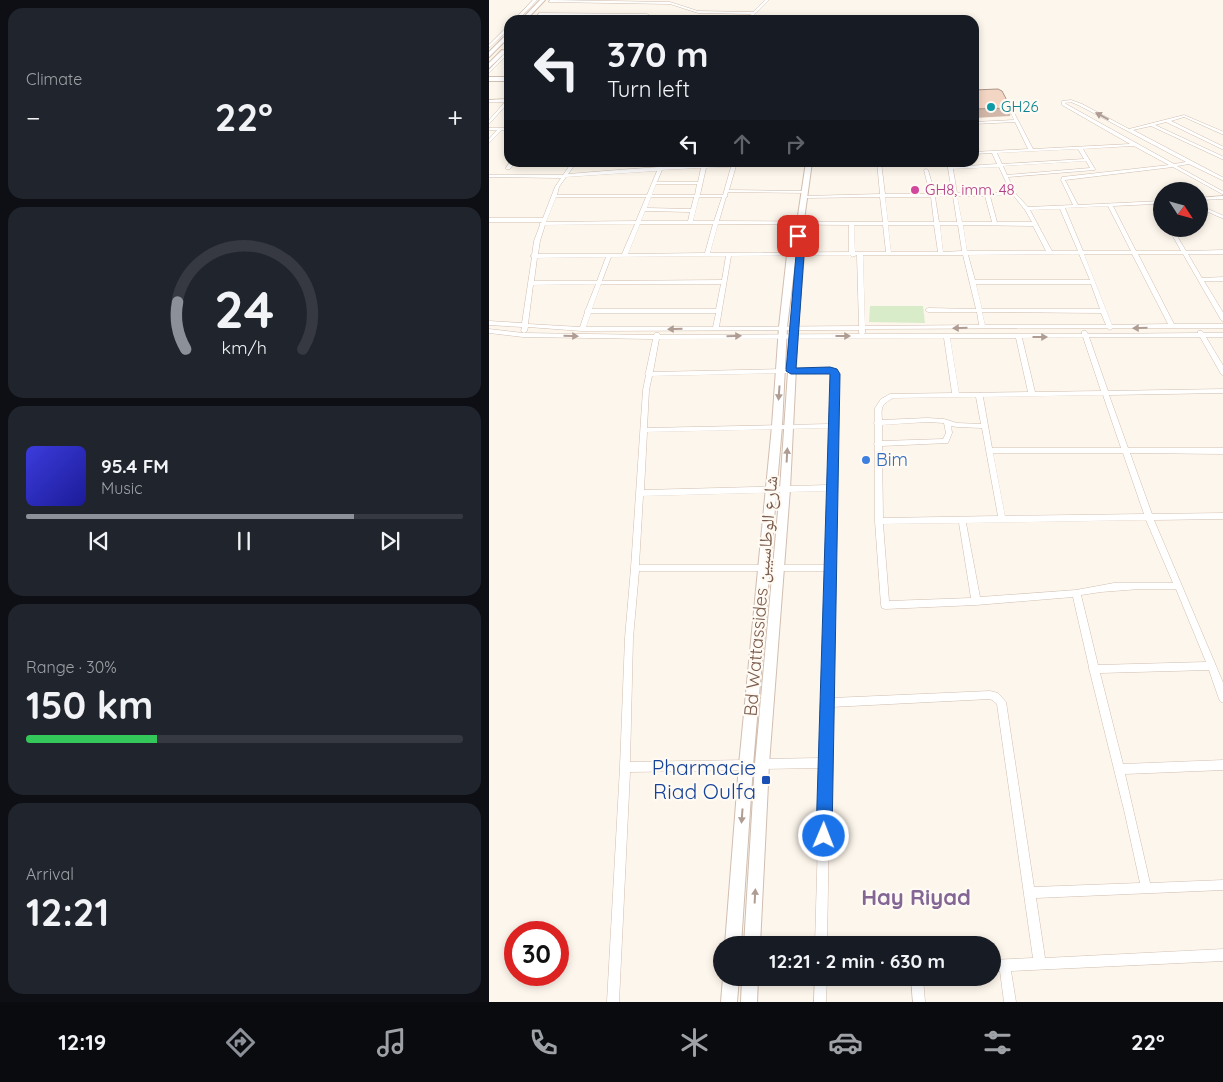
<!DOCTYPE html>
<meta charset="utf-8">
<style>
body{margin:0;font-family:Quicksand,"Noto Naskh Arabic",sans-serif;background:#20242c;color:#f1f3f6;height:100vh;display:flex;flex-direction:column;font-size:19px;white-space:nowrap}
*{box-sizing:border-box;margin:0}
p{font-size:16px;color:#9ea1a6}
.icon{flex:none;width:28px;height:28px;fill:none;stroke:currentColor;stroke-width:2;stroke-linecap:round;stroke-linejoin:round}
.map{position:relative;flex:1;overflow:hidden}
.panel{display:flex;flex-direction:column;gap:8px;padding:8px;background:#0d0f14;width:489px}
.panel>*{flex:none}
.guide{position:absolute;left:15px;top:15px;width:475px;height:152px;border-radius:15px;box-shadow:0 2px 8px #0003;background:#171b24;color:#f1f3f6;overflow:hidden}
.needle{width:32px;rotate:126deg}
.fabs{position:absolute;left:664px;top:182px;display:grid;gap:10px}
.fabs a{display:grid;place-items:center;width:55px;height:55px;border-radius:50%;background:#171b24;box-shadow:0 2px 8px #0003;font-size:25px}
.speed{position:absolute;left:15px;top:921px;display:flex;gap:10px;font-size:25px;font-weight:700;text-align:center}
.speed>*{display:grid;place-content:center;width:65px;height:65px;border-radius:50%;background:#171b24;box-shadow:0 2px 8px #0003;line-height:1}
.speed .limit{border:8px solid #d22;background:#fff;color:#111}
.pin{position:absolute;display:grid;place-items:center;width:42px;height:42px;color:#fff;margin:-21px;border-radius:10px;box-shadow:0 2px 8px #0006}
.me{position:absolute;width:55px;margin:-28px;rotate:1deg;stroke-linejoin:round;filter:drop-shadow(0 0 4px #0008)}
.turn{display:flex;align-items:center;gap:18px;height:105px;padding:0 20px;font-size:22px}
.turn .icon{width:65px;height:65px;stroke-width:2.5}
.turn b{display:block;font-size:35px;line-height:42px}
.lanes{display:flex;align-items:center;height:48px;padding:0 20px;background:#0003;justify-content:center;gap:25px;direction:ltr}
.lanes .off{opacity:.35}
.big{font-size:38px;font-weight:800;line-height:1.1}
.panel .widget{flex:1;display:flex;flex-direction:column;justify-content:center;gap:8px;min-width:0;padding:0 18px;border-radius:15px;background:#20242c}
.panel .dial{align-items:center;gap:0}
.dial svg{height:130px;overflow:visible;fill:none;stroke:#363941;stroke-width:7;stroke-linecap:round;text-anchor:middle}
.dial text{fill:#f1f3f6;stroke:none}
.song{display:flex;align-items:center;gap:15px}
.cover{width:60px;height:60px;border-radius:8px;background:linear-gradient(135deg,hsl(240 70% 55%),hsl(240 70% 35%))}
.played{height:5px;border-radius:2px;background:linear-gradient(90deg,#8c9099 75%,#363941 75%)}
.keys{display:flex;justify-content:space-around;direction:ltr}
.heat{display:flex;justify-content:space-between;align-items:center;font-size:28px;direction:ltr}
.charge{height:8px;border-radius:4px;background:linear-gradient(90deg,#34c759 30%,#363941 0)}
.trip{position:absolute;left:224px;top:936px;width:288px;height:50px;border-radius:25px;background:#171b24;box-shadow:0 2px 8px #0003;font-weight:800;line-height:50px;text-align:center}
.dock{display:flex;height:80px;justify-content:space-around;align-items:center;background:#090b0e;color:#9ea1a6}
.dock .icon{width:35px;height:35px}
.dock .current{color:#8c9099}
.dock b{font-size:22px;color:#f1f3f6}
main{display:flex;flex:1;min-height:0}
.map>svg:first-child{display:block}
.green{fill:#d8ecc9}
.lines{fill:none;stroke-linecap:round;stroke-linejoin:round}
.minor-casing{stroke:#d1beb0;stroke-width:1}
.tertiary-casing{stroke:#d1beb0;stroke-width:2}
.secondary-casing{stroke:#d6c0b0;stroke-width:2}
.minor{fill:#fff;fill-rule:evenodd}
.tertiary{fill:#fff;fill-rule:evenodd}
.secondary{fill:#fff;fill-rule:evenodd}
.wall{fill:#d1b7a8}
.building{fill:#f3d5c3;stroke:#aa9588}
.oneway{fill:#af9d94}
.route{fill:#1a73e8;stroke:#114b97}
.culture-dot{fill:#0f9aa8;stroke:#fffaf3;stroke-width:2}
.hotel-dot{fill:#d1479c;stroke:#fffaf3;stroke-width:2}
.shop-dot{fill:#3f7fe0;stroke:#fffaf3;stroke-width:2}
.transit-dot{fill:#1a4fb4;stroke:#fffaf3;stroke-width:2}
.labels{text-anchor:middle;stroke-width:4.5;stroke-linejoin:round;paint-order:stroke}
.far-culture-label{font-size:15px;fill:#0d838f;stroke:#fffaf3;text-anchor:start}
.far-hotel-label{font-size:15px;fill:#b23c85;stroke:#fffaf3;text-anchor:start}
.shop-label{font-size:18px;fill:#366cbe;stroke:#fffaf3;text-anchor:start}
.street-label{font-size:18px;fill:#7a5c4d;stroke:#fffaf3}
.near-transit-label{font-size:21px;fill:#164399;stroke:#fffaf3;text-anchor:end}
.near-neighbourhood-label{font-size:22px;font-weight:bold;fill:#846695;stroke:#fffaf3}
</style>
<main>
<section class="panel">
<div class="widget"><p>Climate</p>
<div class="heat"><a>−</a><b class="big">22°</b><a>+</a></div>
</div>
<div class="widget dial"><svg viewBox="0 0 100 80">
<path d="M14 69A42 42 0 1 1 86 69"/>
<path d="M14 69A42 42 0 0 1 9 40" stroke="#8c9099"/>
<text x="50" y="56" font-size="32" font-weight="700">24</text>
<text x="50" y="72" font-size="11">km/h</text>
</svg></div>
<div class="widget">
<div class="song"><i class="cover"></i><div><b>95.4 FM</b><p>Music</p></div></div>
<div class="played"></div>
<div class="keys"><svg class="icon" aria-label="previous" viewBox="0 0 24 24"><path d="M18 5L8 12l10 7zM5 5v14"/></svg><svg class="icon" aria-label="pause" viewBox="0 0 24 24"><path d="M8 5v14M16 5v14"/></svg><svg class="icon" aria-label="next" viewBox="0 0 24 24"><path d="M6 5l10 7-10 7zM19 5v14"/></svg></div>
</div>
<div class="widget"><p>Range · 30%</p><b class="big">150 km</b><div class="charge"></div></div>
<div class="widget"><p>Arrival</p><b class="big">12:21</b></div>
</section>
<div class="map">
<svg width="735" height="1002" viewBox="0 0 735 1002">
<rect width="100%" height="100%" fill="#fdf6ec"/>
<polygon class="green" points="381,306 434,306 436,323 380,322"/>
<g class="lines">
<defs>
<g id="minor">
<polygon points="44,0 48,0 29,20 25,20"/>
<polygon points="61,0 181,2 209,11 264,12 276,0 280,0 260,20 256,20 262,14 209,13 181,4 60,2"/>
<polygon points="50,13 158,14 160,15 158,16 49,15"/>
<polygon points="19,26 20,26 20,29 0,48 0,45"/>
<polygon points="19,50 20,50 20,53 0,73 0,70"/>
<polygon points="20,99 20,102 0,124 0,120 16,102 0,102 0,100"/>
<path d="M 516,100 L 519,101 L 544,149 L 641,144 L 573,105 L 573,101 L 582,100 L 593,104 L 640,129 L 695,115 L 735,132 L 735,135 L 695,117 L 682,121 L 735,147 L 735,150 L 677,122 L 666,125 L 735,157 L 735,160 L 662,126 L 644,130 L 735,178 L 735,181 L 700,164 L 688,166 L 735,192 L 735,195 L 684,167 L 576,180 L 589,205 L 672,201 L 672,203 L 669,204 L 672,209 L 672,213 L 670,213 L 665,204 L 624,206 L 647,251 L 692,251 L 680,229 L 684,229 L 697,251 L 735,250 L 735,254 L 699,254 L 713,278 L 735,277 L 735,281 L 715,281 L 735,314 L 735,322 L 732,320 L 694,254 L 649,254 L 685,324 L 735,324 L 735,328 L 624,328 L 621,330 L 618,328 L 376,329 L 376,333 L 375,334 L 593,334 L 593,331 L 597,331 L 599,334 L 709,333 L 709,331 L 713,331 L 715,333 L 735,333 L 735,337 L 717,337 L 735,367 L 735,376 L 732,374 L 711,337 L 600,337 L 619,391 L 735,389 L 735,393 L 620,395 L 639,448 L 735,448 L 735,454 L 641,453 L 663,514 L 735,513 L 735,519 L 665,520 L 725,661 L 735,685 L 735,703 L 732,702 L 730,699 L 720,670 L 611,673 L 634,764 L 735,760 L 735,770 L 636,774 L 661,883 L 735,880 L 735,890 L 547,898 L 556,958 L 735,949 L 735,961 L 522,971 L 527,1002 L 515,1002 L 511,971 L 502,972 L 502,960 L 544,958 L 508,704 L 503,700 L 501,699 L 342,707 L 338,945 L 326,945 L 331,768 L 271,769 L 268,767 L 266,764 L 268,761 L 271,759 L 332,758 L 337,571 L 150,571 L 144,638 L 141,762 L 259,760 L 262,762 L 264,765 L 262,768 L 259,770 L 141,772 L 130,1002 L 118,1002 L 131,767 L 136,638 L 142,568 L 154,390 L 157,375 L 156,374 L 157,372 L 164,339 L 34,337 L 0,333 L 0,329 L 34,333 L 165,335 L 166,333 L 170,333 L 171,335 L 371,334 L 370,333 L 370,330 L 93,331 L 39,327 L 38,331 L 35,333 L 32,331 L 33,327 L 0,325 L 0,321 L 33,323 L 43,257 L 41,256 L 43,255 L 45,241 L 51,225 L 50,224 L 53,222 L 0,222 L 0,218 L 54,218 L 66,187 L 72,178 L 0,177 L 0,175 L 74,175 L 83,162 L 88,162 L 79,174 C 153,168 227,162 301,162 L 247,166 L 240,190 L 316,191 L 318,192 L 318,193 L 239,192 L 238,195 L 239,196 L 237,197 L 230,221 L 394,222 L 391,197 L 316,198 L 314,197 L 316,196 L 391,194 L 388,162 L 392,162 L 396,194 L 441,194 L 435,170 L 437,169 L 439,170 L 446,194 L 463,193 L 458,162 L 462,162 L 463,167 L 508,164 L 503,153 L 485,154 L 485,152 L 539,149 L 526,122 L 485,124 L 485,122 L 525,120 ZM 582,102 L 591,106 L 697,162 L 685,164 L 577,104 L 576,103 ZM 643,146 L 645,146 L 680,165 L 573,177 L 572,180 L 584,205 L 539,207 L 527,194 L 519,177 L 606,170 L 606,169 L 594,149 ZM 589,149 L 595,159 L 513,164 L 508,153 ZM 597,161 L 601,168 L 518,175 L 514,166 ZM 242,167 L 234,195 L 211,195 L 217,168 ZM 510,167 L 522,193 L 468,193 L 464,169 ZM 212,168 L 209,182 L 168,182 L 173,170 ZM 168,171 L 158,195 L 68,195 L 70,187 L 77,177 ZM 167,184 L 208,184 L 206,195 L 163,195 ZM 524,195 L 536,210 L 543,222 L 508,222 L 501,196 ZM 464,196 L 468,222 L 450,222 L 446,197 ZM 468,196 L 496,196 L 503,222 L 473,222 ZM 67,197 L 157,197 L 147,221 L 57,222 ZM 162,197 L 205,197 L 202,209 L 158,208 ZM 210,197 L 233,197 L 225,221 L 204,221 ZM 396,197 L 442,197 L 445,222 L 399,222 ZM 619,206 L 642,251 L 594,251 L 576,208 ZM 571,209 L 589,251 L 563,251 L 541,210 ZM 156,211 L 201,212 L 199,221 L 152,221 ZM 146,224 L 133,254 L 49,254 L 51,241 L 56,225 ZM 151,224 L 224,224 L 216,253 L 139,254 ZM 229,224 L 360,225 L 360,252 L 221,253 ZM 365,225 L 394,225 L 397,252 L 366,252 ZM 399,225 L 445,225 L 449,252 L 402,252 ZM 451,225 L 469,225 L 473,251 L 454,252 ZM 474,225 L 544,226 L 557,251 L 478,251 ZM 590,254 L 601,280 L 486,280 L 479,255 ZM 595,254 L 643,254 L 679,324 L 623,325 ZM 361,255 L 363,257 L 368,255 L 370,326 L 230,327 L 242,256 ZM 374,255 L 474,255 L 487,309 L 439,308 L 436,310 L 439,312 L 488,312 L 490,325 L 376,326 ZM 237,256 L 233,280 L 113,281 L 122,257 ZM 117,257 L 108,281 L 45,281 L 48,258 ZM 107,284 L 97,309 L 95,311 L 96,312 L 91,327 L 39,324 L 44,285 ZM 112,284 L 232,284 L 227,309 L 103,309 ZM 487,284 L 602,284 L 611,309 L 493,309 ZM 493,312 L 612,313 L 617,325 L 496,325 ZM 102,313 L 227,313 L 224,327 L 97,327 ZM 594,337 L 612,391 L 546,392 L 533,338 ZM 455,338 L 463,393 L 401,394 L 392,399 L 386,408 L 386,421 L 385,423 L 386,425 L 386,442 L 385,444 L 386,446 L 386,521 L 392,605 L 393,608 L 396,609 L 487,605 L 584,597 L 600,667 L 600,669 L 601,672 L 636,814 L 651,883 L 545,887 L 517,702 L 509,693 L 501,691 L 343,698 L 349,374 L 347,370 L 341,368 L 164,372 L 170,339 ZM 461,338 L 527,338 L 539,392 L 470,393 ZM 341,372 L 343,374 L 341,424 L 158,428 L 160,390 L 163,376 ZM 614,395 L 632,448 L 503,448 L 494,397 ZM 487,397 L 492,424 L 468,423 L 455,419 L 438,418 L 393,420 C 392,407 392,405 404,398 ZM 438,422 L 455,423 L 457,433 L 454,439 L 393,441 L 393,425 ZM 462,426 L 468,427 L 493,428 L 509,516 L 394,518 L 393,446 L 459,443 L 463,433 ZM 341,428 L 340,485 L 155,490 L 158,432 ZM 504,453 L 634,453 L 655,514 L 516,516 ZM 339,491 L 337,565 L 150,565 L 154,496 ZM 657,520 L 684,583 L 625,583 L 587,590 L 491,597 L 477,523 ZM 470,523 L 482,598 L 400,601 L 394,524 ZM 651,589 L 687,589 L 717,662 L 609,665 L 592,595 L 612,592 Z"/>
<polygon points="0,128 20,128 20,130 13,130 0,143 0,139 8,130 0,130"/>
<polygon points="21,162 26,162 21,169 17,169 17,168"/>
<polygon points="735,196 735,199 710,200 710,198"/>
<polygon points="710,205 735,216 735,219 710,208"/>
<polygon points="326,978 338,978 337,1002 325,1002"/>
<polygon points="422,978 434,978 436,1002 424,1002"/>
</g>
<g id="tertiary">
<rect x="0" y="77" width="20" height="4"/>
<polygon points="317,162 323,162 311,249 315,255 309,327 301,489 280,764 271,945 255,945 266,764 291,489 307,254 298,327 293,426 264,765 252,945 236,945 250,765 283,426 290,327 298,255 304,249"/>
<polygon points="234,978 250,978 248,1002 232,1002"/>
<polygon points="253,978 269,978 268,1002 252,1002"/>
</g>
<g id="secondary">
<polygon points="51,0 56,0 37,20 32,20"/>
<polygon points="20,32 20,37 0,57 0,52"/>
<polygon points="13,50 18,51 0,68 0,63"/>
</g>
</defs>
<use href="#minor" class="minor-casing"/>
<use href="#tertiary" class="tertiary-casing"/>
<use href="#secondary" class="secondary-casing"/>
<use href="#minor" class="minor"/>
<use href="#tertiary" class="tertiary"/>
<use href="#secondary" class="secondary"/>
</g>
<polygon class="wall" points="485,90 522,108 521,116 485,118"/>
<polygon class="building" points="509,89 513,91 522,108 485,109 485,90"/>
<defs><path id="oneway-solid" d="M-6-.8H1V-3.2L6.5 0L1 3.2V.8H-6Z" transform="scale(1.25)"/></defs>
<g class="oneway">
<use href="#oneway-solid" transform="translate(613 116) rotate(-152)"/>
<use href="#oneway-solid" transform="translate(471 328) rotate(179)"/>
<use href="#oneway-solid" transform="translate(651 328) rotate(179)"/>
<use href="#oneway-solid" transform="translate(186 329) rotate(179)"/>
<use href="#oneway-solid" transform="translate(82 336) rotate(1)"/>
<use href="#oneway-solid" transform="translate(245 336) rotate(-1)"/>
<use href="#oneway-solid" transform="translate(354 336)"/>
<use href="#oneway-solid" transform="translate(551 337)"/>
<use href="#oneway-solid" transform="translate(290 393) rotate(94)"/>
<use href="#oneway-solid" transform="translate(298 455) rotate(-87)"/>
<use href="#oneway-solid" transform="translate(253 816) rotate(94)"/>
<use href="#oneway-solid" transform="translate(266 896) rotate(-87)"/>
</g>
<polygon class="route" points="306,234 313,236 311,249 315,255 307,368 341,367 348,369 351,374 343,836 341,841 335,844 329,841 327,836 341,374 302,374 297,371 307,255 303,249"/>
<circle class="culture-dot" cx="502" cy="107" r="5"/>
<circle class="hotel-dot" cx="426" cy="190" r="5"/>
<circle class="shop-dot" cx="377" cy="460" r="5"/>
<rect class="transit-dot" x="272" y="775" width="10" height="10" rx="2.5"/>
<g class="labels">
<g class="far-culture-label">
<text x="512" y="112">GH26</text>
</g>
<g class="far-hotel-label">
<text x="436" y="195">GH8, imm. 48</text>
</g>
<g class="shop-label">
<text x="387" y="466">Bim</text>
</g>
<g class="street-label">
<text transform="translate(272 596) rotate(-85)" y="6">Bd Wattassides شارع الوطاسيين</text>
</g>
<g class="near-transit-label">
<text x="267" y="775">Pharmacie<tspan x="267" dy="24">Riad Oulfa</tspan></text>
</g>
<g class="near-neighbourhood-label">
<text x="427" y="905">Hay Riyad</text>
</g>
</g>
</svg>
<div class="fabs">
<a><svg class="needle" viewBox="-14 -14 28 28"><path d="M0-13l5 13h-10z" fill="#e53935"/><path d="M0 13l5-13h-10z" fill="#9ea1a6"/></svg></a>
</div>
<div class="speed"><div class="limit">30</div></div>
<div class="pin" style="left:309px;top:236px;background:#d93025"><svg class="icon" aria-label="arrive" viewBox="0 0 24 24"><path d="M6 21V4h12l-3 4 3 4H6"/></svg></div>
<svg class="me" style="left:335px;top:836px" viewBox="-20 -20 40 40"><circle r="17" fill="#1a73e8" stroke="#fff" stroke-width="3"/><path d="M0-11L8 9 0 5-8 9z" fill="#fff"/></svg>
<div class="trip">12:21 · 2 min · 630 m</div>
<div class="guide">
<div class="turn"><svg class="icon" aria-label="left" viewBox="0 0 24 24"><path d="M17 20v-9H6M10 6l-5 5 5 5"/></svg><div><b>370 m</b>Turn left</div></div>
<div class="lanes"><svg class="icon" aria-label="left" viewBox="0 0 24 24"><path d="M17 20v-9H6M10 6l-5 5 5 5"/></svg><svg class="icon off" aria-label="ahead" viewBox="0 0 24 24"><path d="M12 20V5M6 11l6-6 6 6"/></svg><svg class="icon off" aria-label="right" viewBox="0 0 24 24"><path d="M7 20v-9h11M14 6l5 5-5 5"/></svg></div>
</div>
</div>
</main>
<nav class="dock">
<b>12:19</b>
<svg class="icon current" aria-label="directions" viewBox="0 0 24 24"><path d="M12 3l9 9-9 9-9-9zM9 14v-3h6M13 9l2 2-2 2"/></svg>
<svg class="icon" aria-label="music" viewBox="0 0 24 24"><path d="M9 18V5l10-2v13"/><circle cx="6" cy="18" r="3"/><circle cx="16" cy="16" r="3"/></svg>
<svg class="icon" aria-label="phone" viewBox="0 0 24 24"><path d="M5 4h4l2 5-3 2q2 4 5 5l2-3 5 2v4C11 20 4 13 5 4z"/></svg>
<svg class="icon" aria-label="climate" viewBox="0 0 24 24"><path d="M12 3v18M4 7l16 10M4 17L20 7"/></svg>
<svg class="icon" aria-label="car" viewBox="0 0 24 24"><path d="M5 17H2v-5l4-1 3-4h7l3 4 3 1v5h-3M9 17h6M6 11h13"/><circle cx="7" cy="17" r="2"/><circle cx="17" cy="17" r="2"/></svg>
<svg class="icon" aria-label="filters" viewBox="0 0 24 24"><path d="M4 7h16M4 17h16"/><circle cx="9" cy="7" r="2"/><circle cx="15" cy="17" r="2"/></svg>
<b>22°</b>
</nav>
